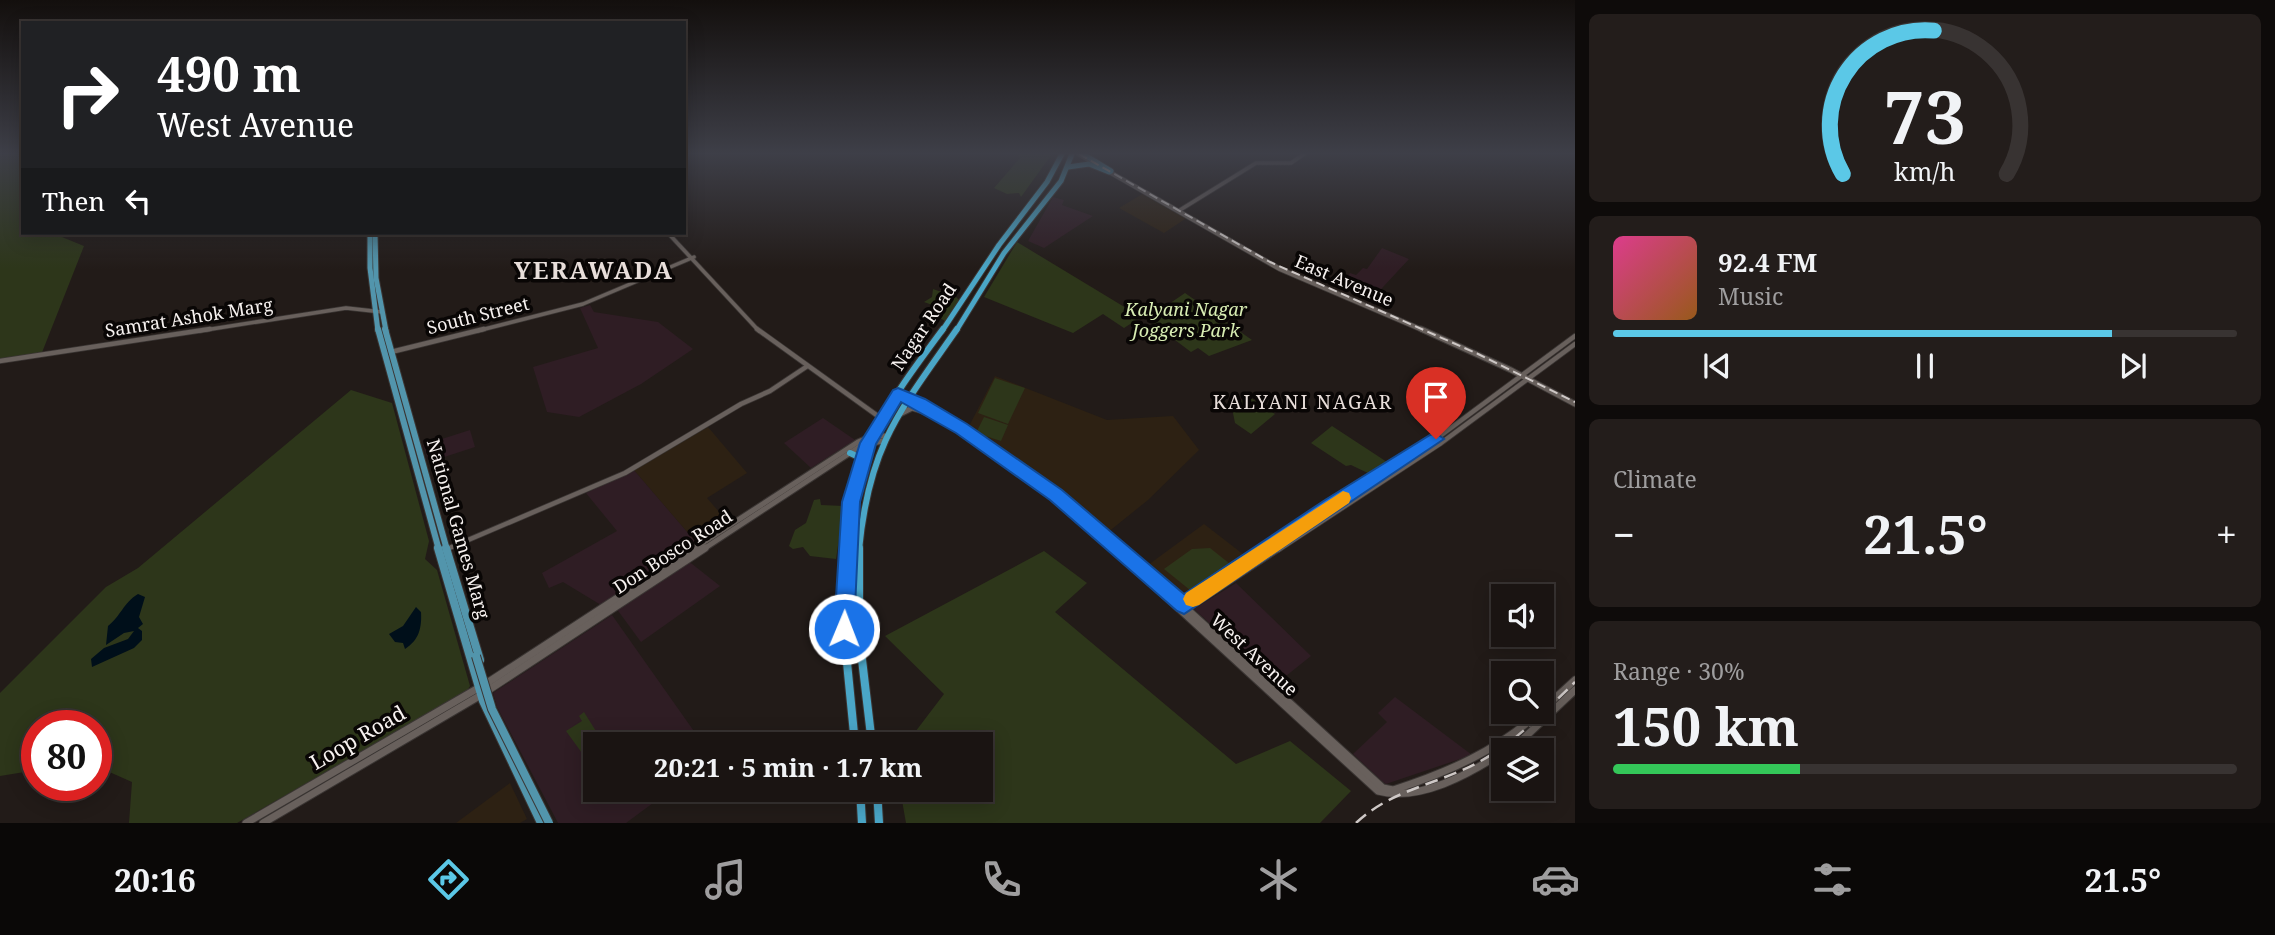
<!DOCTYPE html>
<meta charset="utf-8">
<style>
body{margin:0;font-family:"Noto Serif",serif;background:#231d1b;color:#f1f3f6;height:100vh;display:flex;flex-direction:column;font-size:26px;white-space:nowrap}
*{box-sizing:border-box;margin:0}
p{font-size:23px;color:#9f9e9f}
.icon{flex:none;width:38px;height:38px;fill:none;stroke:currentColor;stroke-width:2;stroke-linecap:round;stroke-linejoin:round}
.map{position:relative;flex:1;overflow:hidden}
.side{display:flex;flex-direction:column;gap:14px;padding:14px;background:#0e0b0a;width:700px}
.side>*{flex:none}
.hud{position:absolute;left:21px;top:21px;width:665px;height:214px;border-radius:0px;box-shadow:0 4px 18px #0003,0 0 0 2px #383332;background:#202124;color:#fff;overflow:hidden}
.controls{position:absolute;left:1491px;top:584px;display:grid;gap:14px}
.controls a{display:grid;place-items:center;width:63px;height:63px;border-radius:0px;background:#1a1412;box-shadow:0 4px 18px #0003,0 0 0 2px #383332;font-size:35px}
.speed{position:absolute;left:21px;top:710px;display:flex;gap:14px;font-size:35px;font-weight:700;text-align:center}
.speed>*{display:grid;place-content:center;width:91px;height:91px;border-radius:50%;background:#1a1412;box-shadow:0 4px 18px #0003,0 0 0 2px #383332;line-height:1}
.speed .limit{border:10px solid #d22;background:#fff;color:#111}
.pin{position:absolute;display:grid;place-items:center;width:60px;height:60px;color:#fff;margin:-72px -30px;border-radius:50% 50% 50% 0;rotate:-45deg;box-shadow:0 0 7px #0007}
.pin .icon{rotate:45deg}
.me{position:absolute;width:77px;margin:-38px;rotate:1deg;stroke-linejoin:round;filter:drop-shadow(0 0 5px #0008)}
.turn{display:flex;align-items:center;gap:24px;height:147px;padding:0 21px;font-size:32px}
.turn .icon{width:91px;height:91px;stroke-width:2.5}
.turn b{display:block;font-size:49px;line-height:60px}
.then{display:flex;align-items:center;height:66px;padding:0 21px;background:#0003;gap:14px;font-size:26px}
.big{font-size:52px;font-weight:700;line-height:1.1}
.side .card{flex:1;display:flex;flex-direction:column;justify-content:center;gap:10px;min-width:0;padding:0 24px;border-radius:10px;background:#231d1b}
.side .dial{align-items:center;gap:0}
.dial svg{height:182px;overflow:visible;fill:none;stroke:#383332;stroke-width:7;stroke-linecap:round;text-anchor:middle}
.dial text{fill:#f1f3f6;stroke:none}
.song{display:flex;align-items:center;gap:21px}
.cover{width:84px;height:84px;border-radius:10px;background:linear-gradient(135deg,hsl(330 70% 55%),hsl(30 70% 35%))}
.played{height:7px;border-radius:4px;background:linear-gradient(90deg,#5bc8e7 80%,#383332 80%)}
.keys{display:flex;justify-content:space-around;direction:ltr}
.heat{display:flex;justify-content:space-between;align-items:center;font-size:38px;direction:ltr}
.charge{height:10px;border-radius:5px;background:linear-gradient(90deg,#34c759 30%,#383332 0)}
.trip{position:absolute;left:583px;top:732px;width:410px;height:70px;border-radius:0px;background:#1a1412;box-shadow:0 4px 18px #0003,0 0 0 2px #383332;font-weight:700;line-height:70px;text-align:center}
.tabs{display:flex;height:112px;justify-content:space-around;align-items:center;background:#0a0807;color:#9f9e9f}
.tabs .icon{width:49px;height:49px}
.tabs .current{color:#5bc8e7}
.tabs b{font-size:32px;color:#f1f3f6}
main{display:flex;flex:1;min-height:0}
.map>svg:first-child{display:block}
.commercial{fill:#2f1d24}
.education{fill:#2d2113}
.green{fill:#2d361a}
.water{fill:#000f1a}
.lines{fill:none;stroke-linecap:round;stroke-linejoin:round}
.tertiary-far2-casing{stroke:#3a3533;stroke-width:5}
.tertiary-far1-casing{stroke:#3a3533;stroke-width:6}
.tertiary-casing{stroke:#3a3533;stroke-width:7}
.secondary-far2-casing{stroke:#3a3533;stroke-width:6}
.secondary-far1-casing{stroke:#3a3533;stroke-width:7}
.secondary-casing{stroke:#3a3533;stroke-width:9}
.primary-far2-casing{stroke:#3a3533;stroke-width:7}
.primary-far1-casing{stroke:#3a3533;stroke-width:8}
.primary-casing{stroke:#3a3533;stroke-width:10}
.trunk-far2-casing{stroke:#3a3533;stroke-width:7}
.trunk-far1-casing{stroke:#3a3533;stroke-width:8}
.trunk-casing{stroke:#3a3533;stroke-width:10}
.tertiary-far2{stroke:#68605c;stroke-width:3.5}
.tertiary-far1{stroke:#68605c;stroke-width:4.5}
.tertiary{stroke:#68605c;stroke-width:5}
.secondary-far2{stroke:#68605c;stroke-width:4.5}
.secondary-far1{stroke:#68605c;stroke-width:5}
.secondary{stroke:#68605c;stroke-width:7}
.primary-far2{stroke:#5295ac;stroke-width:5}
.primary-far1{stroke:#5295ac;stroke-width:6}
.primary{stroke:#5295ac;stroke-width:8}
.trunk-far2{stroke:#4aa6c7;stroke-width:5}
.trunk-far1{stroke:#4aa6c7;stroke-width:6}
.trunk{stroke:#4aa6c7;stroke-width:8}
.rail-far1{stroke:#cec8c6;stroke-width:2;stroke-dasharray:9 4.5;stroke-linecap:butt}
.rail{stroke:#cec8c6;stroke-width:2.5;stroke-dasharray:13 7;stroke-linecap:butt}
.primary-bridge-casing{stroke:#3a3533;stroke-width:10;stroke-linecap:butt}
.primary-bridge{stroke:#5295ac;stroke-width:8}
.route{fill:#1a73e8;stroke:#114b97;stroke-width:2}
.slow{fill:#f59e0b}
.labels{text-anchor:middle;stroke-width:7;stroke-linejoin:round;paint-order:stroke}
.street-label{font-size:18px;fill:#f7f2f0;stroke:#090605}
.park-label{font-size:18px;font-style:italic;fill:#d8edb3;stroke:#090605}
.neighbourhood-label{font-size:19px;letter-spacing:2px;fill:#e8deda;stroke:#090605}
.near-street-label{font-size:21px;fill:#f7f2f0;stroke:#090605}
.district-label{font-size:24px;font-weight:bold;letter-spacing:2px;fill:#e8deda;stroke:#090605}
</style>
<main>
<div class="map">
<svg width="1575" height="823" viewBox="0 0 1575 823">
<rect width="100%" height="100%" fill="#221b18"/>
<g class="commercial">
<polygon points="1053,197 1064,200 1062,205 1093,216 1044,248 1028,241"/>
<polygon points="1382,248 1409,259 1371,300 1340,287 1350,273 1356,275 1363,268 1367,269"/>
<polygon points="590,305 594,312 658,322 693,349 641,384 579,417 547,412 533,367 598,348 580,308"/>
<polygon points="823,418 855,440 811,468 784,443"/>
<polygon points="470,430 475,447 429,462 423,445"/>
<polygon points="634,470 695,541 601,605 563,582 549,588 542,573 617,531 586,493"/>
<polygon points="687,560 720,586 641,642 616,608"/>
<polygon points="1236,583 1311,656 1276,684 1194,609"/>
<polygon points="612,615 703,744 595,744 595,789 672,789 626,823 558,823 497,707 493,693"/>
<polygon points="1395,697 1472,755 1386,784 1383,782 1353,754 1387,722 1378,713"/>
</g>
<g class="education">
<polygon points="1144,193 1188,217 1164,233 1119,208"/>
<polygon points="995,376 1107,420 1173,416 1199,450 1148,500 1107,533 1064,497 1059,489 1049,486 967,430"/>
<polygon points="708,427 747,473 707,498 726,520 695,541 634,470"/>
<polygon points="1204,524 1248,558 1188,595 1176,595 1144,568"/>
<polygon points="510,783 527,819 520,823 456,823"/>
</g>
<g class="green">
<polygon points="0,154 23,154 23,233 52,233 84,246 41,355 0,362"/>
<polygon points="1017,154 1052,154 1021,197 1019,193 1007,194 994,188 1020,158"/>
<polygon points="1017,242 1141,317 1124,328 1103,314 1073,333 984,297"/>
<polygon points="933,289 956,297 960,301 945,321 940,318 946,310 924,302 932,297"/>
<polygon points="1185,293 1252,340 1209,356 1198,348 1191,352 1147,319"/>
<polygon points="995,378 1025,388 1008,424 978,413"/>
<polygon points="351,390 392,403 429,541 425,559 437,570 470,686 466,692 237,823 129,823 132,782 96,766 96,726 37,726 37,770 0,776 0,693 106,587 138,568"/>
<polygon points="1248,396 1275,414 1251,434 1235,423 1232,408"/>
<polygon points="984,417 1008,425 1001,441 976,433"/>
<polygon points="1332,426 1390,464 1372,475 1351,465 1346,466 1311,443"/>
<polygon points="820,499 821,505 844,506 836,559 810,556 803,547 793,549 789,546 795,530 806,523 814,500"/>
<polygon points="1210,548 1230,564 1190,590 1164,569 1192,549"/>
<polygon points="1044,551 1087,583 1055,612 1236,764 1290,741 1351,791 1320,823 906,823 900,789 980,789 980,744 906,744 944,694 885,636"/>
<polygon points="584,712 604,744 595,744 595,771 566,731 582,721 579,716"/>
</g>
<g class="water">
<path d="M 138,594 L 145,597 L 139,617 L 143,624 L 138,628 L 142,631 L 142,640 L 134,648 L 92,667 L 91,659 L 104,648 L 128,639 L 134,631 L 124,633 L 106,645 L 108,626 C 121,616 123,603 138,594 Z"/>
<path d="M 416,607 L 421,612 C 422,628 419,640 405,649 L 403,643 L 395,642 L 389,634 L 403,626 Z"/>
</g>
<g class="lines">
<defs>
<g id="tertiary-far2">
<polyline points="1180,210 1256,163 1291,163 1304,154"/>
<polyline points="668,233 759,331"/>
<polyline points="199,331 346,308 382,312"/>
<polyline points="477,331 583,304 694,257"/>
</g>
<g id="tertiary-far1">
<polyline points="757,329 882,419"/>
<polyline points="391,352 484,329"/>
<polyline points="0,361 210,329"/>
<polyline points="447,549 625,473 741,404 770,391 806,367"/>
<polyline points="1265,550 1436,439 1575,336"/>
<polyline points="1278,550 1441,443 1575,344"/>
</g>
<g id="tertiary">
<polyline points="1184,605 1267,548"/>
<polyline points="1186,610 1280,548"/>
</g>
<g id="secondary-far2">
<polyline points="1079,154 1097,165"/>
<polyline points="1106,170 1280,269 1425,331"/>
</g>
<g id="secondary-far1">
<polyline points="1421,329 1511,370 1575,404"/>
<path d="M 898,394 C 977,428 1057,495 1122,550"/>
<polyline points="900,414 912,408 929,413"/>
<polyline points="984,449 1034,483"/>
<polyline points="1047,493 1115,550"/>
<polyline points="692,550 858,442 872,436 886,436"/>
<polyline points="702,550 862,445 883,441"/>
</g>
<g id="secondary">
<path d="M 1113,548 L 1378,791 C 1420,802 1469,774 1503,752"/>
<path d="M 1120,548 L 1383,788 L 1393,790 C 1449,772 1496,751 1540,712"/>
<polyline points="1542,710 1575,680"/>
<polyline points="1505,751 1523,739 1575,690"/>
<polyline points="246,823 487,683 694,548"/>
<polyline points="263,823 481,695 705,548"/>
</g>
<g id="primary-far2">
<polyline points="370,233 370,268 378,331"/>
<polyline points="375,233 376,278 386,331"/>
</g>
<g id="primary-far1">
<polyline points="378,329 439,550"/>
<polyline points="385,329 447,550"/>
</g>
<g id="primary">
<polyline points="438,548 483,701 541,823"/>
<polyline points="446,548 480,660"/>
</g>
<g id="trunk-far2">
<polyline points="1083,154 1111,171"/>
<polyline points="1068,167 1089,164 1109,172"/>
<polyline points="942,331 999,245 1047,182 1062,154"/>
<polyline points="956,331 1004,253 1061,181 1072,154"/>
</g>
<g id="trunk-far1">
<polyline points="850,453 863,459"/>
<path d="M 845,550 C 856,446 883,410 943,329"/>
<path d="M 859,550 C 869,445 899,412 957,329"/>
</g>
<g id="trunk">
<polyline points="845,548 844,632 855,744"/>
<polyline points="859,548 859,634 872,744"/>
<polyline points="860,789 862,823"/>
<polyline points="877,789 879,823"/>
</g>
</defs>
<use href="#tertiary-far2" class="tertiary-far2-casing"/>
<use href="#tertiary-far1" class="tertiary-far1-casing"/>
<use href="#tertiary" class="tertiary-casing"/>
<use href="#secondary-far2" class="secondary-far2-casing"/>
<use href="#secondary-far1" class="secondary-far1-casing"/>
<use href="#secondary" class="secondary-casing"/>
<use href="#primary-far2" class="primary-far2-casing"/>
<use href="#primary-far1" class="primary-far1-casing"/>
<use href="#primary" class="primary-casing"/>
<use href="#trunk-far2" class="trunk-far2-casing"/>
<use href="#trunk-far1" class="trunk-far1-casing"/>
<use href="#trunk" class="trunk-casing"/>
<use href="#tertiary-far2" class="tertiary-far2"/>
<use href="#tertiary-far1" class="tertiary-far1"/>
<use href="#tertiary" class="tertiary"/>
<use href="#secondary-far2" class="secondary-far2"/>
<use href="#secondary-far1" class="secondary-far1"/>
<use href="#secondary" class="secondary"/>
<use href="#primary-far2" class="primary-far2"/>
<use href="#primary-far1" class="primary-far1"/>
<use href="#primary" class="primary"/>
<use href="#trunk-far2" class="trunk-far2"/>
<use href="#trunk-far1" class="trunk-far1"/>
<use href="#trunk" class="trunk"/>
<polyline class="rail-far1" points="1079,154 1270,262 1478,354 1575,402"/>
<path class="rail" d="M 1356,823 C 1391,790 1435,785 1475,764 C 1514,744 1544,712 1575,682"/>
<defs>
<polyline id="primary-bridge" points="476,656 492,709 549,823"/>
</defs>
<use href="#primary-bridge" class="primary-bridge-casing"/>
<use href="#primary-bridge" class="primary-bridge"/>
</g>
<linearGradient id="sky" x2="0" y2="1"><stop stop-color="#130f0d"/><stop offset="0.57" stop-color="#3e3f48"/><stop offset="1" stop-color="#3e3f48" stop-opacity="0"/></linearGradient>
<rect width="1575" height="269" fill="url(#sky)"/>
<polygon class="route" points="898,388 925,399 967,424 1062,490 1184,594 1325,500 1430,435 1436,433 1444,439 1184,614 1177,611 1050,500 956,433 901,402 876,444 860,502 854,629 851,636 844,638 837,636 834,629 842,502 860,443 893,390"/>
<polygon class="slow" points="1343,491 1349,493 1351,498 1349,503 1199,605 1193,607 1186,605 1183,599 1186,593"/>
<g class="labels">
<g class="street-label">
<text transform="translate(1344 281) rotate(23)" y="6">East Avenue</text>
<text transform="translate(478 316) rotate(-14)" y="6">South Street</text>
<text transform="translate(189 318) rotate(-9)" y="6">Samrat Ashok Marg</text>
<text transform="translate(924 327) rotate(-56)" y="6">Nagar Road</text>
<text transform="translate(458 529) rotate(74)" y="6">National Games Marg</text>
<text transform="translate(673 552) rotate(-33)" y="6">Don Bosco Road</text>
<text transform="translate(1254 655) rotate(43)" y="6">West Avenue</text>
</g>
<g class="park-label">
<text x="1186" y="316">Kalyani Nagar<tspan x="1186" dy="21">Joggers Park</tspan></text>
</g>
<g class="neighbourhood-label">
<text x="1303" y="409">KALYANI NAGAR</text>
</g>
<g class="near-street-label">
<text transform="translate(358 738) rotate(-30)" y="7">Loop Road</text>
</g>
<g class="district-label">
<text x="594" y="279">YERAWADA</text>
</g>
</g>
</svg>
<div class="controls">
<a><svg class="icon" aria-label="sound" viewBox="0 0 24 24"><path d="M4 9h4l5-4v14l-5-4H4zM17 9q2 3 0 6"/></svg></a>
<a><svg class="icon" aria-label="search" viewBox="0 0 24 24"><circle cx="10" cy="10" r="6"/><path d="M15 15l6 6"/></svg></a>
<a><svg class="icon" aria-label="layers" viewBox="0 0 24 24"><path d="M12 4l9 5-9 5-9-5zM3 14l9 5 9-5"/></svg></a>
</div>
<div class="speed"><div class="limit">80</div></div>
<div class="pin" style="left:1436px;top:439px;background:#d93025"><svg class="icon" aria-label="arrive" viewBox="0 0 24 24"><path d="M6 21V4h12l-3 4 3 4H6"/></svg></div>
<svg class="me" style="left:844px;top:629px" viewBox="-20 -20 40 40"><circle r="17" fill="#1a73e8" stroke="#fff" stroke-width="3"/><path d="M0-11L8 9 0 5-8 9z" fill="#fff"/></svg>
<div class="trip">20:21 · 5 min · 1.7 km</div>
<div class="hud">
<div class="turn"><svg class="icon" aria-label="right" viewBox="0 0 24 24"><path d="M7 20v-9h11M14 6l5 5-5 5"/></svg><div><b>490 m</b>West Avenue</div></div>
<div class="then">Then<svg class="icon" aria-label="left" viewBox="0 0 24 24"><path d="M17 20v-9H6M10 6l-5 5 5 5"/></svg></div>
</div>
</div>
<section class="side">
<div class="card dial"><svg viewBox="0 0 100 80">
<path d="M14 69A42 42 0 1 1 86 69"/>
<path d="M14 69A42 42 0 0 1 54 6" stroke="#5bc8e7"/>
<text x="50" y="56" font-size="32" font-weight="700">73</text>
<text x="50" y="72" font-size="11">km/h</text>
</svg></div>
<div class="card">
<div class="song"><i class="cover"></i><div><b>92.4 FM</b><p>Music</p></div></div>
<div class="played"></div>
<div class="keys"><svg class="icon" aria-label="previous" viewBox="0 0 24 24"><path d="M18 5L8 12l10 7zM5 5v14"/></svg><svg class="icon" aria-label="pause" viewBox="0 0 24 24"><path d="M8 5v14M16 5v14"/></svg><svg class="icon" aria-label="next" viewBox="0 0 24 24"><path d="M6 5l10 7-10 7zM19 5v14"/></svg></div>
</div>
<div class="card"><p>Climate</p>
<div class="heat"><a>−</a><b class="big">21.5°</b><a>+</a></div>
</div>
<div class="card"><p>Range · 30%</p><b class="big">150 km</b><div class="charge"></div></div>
</section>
</main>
<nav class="tabs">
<b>20:16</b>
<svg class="icon current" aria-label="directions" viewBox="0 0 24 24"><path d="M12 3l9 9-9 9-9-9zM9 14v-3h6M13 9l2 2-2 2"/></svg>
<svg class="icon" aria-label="music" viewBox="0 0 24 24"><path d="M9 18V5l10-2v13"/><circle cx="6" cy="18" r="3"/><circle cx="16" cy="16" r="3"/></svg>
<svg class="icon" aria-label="phone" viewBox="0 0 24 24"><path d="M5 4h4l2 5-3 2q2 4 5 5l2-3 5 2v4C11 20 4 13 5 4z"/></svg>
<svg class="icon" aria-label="climate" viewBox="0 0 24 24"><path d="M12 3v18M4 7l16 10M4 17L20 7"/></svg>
<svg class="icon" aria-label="car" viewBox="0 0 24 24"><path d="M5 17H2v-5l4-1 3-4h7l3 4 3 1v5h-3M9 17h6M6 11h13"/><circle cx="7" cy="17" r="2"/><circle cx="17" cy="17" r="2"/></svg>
<svg class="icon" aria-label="filters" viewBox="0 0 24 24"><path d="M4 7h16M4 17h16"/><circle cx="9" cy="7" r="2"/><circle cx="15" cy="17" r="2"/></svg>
<b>21.5°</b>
</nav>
